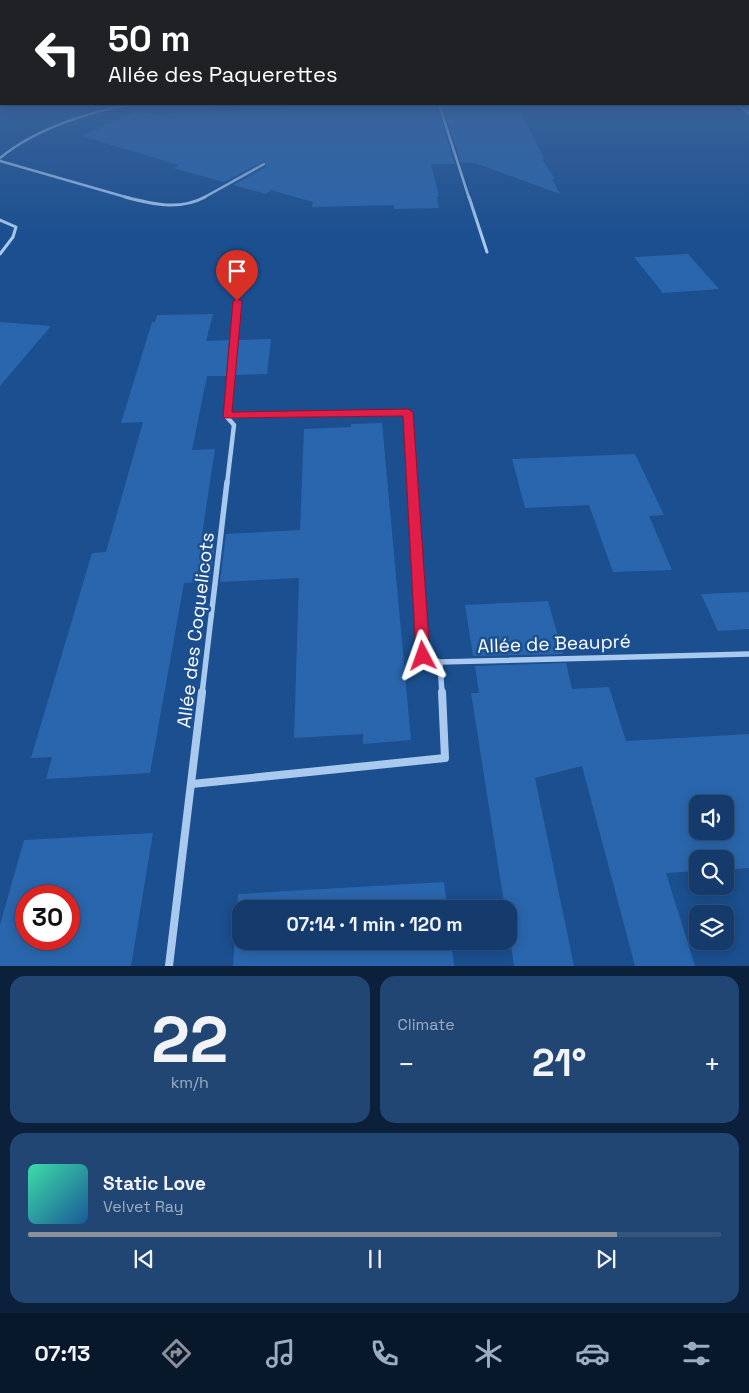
<!DOCTYPE html>
<meta charset="utf-8">
<style>
body{margin:0;font-family:"Space Grotesk",sans-serif;background:#214673;color:#f1f3f6;height:100vh;display:flex;flex-direction:column;font-size:19px;white-space:nowrap}
*{box-sizing:border-box;margin:0}
p{font-size:16px;color:#9dadc1}
.icon{flex:none;width:28px;height:28px;fill:none;stroke:currentColor;stroke-width:2;stroke-linecap:round;stroke-linejoin:round}
.map{position:relative;height:966px;overflow:hidden}
.details{display:flex;flex-direction:column;gap:10px;padding:10px;background:#0b203b;flex:1}
.details>*{flex:none}
.guide{position:absolute;left:0px;top:0px;width:750px;height:105px;box-shadow:0 2px 12px #0003,0 0 0 1px #33557e;background:#202124;color:#fff;overflow:hidden}
.buttons{position:absolute;left:689px;top:795px;display:grid;gap:10px}
.buttons a{display:grid;place-items:center;width:45px;height:45px;border-radius:10px;background:#143b6b;box-shadow:0 2px 12px #0003,0 0 0 1px #33557e;font-size:25px}
.speed{position:absolute;left:15px;top:885px;display:flex;gap:10px;font-size:25px;font-weight:700;text-align:center}
.speed>*{display:grid;place-content:center;width:65px;height:65px;border-radius:50%;background:#143b6b;box-shadow:0 2px 12px #0003,0 0 0 1px #33557e;line-height:1}
.speed .limit{border:8px solid #d22;background:#fff;color:#111}
.pin{position:absolute;display:grid;place-items:center;width:42px;height:42px;color:#fff;margin:-51px -21px;border-radius:50% 50% 50% 0;rotate:-45deg;box-shadow:0 0 5px #0007}
.pin .icon{rotate:45deg}
.me{position:absolute;width:55px;margin:-28px;rotate:356deg;stroke-linejoin:round;filter:drop-shadow(0 0 4px #0008)}
.turn{display:flex;align-items:center;gap:18px;height:105px;padding:0 25px;font-size:22px}
.turn .icon{width:65px;height:65px;stroke-width:2.5}
.turn b{display:block;font-size:35px;line-height:42px}
.big{font-size:38px;font-weight:700;line-height:1.1}
.details .card{flex:1;display:flex;flex-direction:column;justify-content:center;gap:8px;min-width:0;padding:0 18px;border-radius:15px;background:#214673}
.details .dial{align-items:center;gap:0}
.dial b{font-size:65px;line-height:1}
.song{display:flex;align-items:center;gap:15px}
.cover{width:60px;height:60px;border-radius:8px;background:linear-gradient(135deg,hsl(160 70% 55%),hsl(210 70% 35%))}
.played{height:5px;border-radius:2px;background:linear-gradient(90deg,#8c9099 85%,#33557e 85%)}
.keys{display:flex;justify-content:space-around;direction:ltr}
.heat{display:flex;justify-content:space-between;align-items:center;font-size:28px;direction:ltr}
.details .tiles{flex:1;display:grid;gap:10px;grid-template-columns:1fr 1fr}
.card:last-child{grid-column:span 2}
.trip{position:absolute;left:232px;top:900px;width:285px;height:50px;border-radius:15px;background:#143b6b;box-shadow:0 2px 12px #0003,0 0 0 1px #33557e;font-weight:700;line-height:50px;text-align:center}
.menu{display:flex;height:80px;justify-content:space-around;align-items:center;background:#08182b;color:#9dadc1}
.menu .icon{width:35px;height:35px}
.menu .active{color:#8c9099}
.menu b{font-size:22px;color:#f1f3f6}
.map>svg:first-child{display:block}
.building{fill:#2a66ad;fill-rule:evenodd}
.lines{fill:none;stroke-linecap:round;stroke-linejoin:round}
.minor-far4{stroke:#a9c9ee;stroke-width:2.5}
.minor-far3{stroke:#a9c9ee;stroke-width:3}
.minor-far2{stroke:#a9c9ee;stroke-width:4.5}
.minor-far1{stroke:#a9c9ee;stroke-width:5.5}
.minor{stroke:#a9c9ee;stroke-width:8}
.tertiary{fill:#a9c9ee;fill-rule:evenodd}
.route{fill:#e11d48;stroke:#92132f}
.labels{text-anchor:middle;stroke-width:5;stroke-linejoin:round;paint-order:stroke}
.near-street-label{font-size:19px;fill:#fff;stroke:#1b4f8f}
</style>
<div class="map">
<svg width="749" height="966" viewBox="0 0 749 966">
<rect width="100%" height="100%" fill="#1b4f8f"/>
<g class="building">
<polygon points="287,104 436,104 455,164 431,164 439,197 437,197 439,208 394,209 394,205 312,207 313,202 271,190 266,194 233,185 266,167 265,161 224,182 173,168 179,165 81,136 138,111 174,119 177,112 282,110 286,108"/>
<polygon points="442,104 516,104 544,158 542,159 555,179 552,179 560,194 475,163 461,163"/>
<polygon points="688,254 719,289 663,293 634,257"/>
<polygon points="213,314 206,341 229,340 226,376 207,376 192,450 215,449 202,535 216,534 210,582 184,583 150,773 46,779 52,757 31,758 92,553 106,552 143,422 121,423 152,322 155,322 157,315"/>
<polygon points="0,322 51,326 0,386"/>
<polygon points="271,339 267,374 234,375 237,340"/>
<polygon points="382,423 411,740 363,744 363,734 294,738 299,578 220,582 226,534 300,530 304,429 351,427 351,424"/>
<polygon points="635,454 664,515 649,516 672,570 613,572 589,505 525,508 512,459"/>
<polygon points="749,592 749,629 718,631 701,594"/>
<polygon points="548,601 563,654 473,656 465,605"/>
<path d="M 566,663 L 572,689 L 609,687 L 626,741 L 749,734 L 749,868 L 725,870 L 725,859 L 698,859 L 698,871 L 666,873 L 695,966 L 635,966 L 582,766 L 535,778 L 574,966 L 514,966 L 509,933 L 509,909 L 505,909 L 471,693 L 479,693 L 475,666 ZM 698,804 L 725,804 L 725,831 L 698,831 Z"/>
<path d="M 153,833 L 131,966 L 0,966 L 0,925 L 24,840 ZM 26,896 L 69,896 L 69,939 L 26,939 Z"/>
<polygon points="444,882 447,909 241,909 241,941 451,941 454,966 233,966 238,894"/>
</g>
<g class="lines">
<g class="minor-far4">
<polyline points="439,104 469,198"/>
<path d="M 0,158 C 35,129 88,112 133,104"/>
<polyline points="0,161 129,198"/>
<polyline points="203,198 264,164"/>
</g>
<g class="minor-far3">
<path d="M 125,197 C 152,204 179,211 205,197"/>
<polyline points="469,197 487,252"/>
<polyline points="0,220 16,227 13,237 0,254"/>
<polyline points="235,322 237,301"/>
</g>
<g class="minor-far2">
<polyline points="226,416 407,413 412,484"/>
<polyline points="227,484 234,425 226,416 235,321"/>
</g>
<g class="minor-far1">
<polyline points="412,482 423,656 440,662"/>
<polyline points="202,694 227,482"/>
<polyline points="442,694 440,662 749,654"/>
</g>
<g class="minor">
<polyline points="192,784 445,758 442,692"/>
<polyline points="169,966 202,692"/>
</g>
<polygon class="tertiary" points="735,104 739,104 749,112 749,115"/>
</g>
<linearGradient id="sky" x2="0" y2="1"><stop stop-color="#0f2b4f"/><stop offset="0.43" stop-color="#39639b"/><stop offset="1" stop-color="#39639b" stop-opacity="0"/></linearGradient>
<rect width="749" height="237" fill="url(#sky)"/>
<polygon class="route" points="237,299 242,301 232,412 408,409 413,412 430,656 428,661 423,662 418,661 416,656 403,416 223,418 233,301"/>
<g class="labels">
<g class="near-street-label">
<text transform="translate(195 630) rotate(-83)" y="7">Allée des Coquelicots</text>
<text transform="translate(554 643) rotate(-2)" y="7">Allée de Beaupré</text>
</g>
</g>
</svg>
<div class="buttons">
<a><svg class="icon" aria-label="sound" viewBox="0 0 24 24"><path d="M4 9h4l5-4v14l-5-4H4zM17 9q2 3 0 6"/></svg></a>
<a><svg class="icon" aria-label="search" viewBox="0 0 24 24"><circle cx="10" cy="10" r="6"/><path d="M15 15l6 6"/></svg></a>
<a><svg class="icon" aria-label="layers" viewBox="0 0 24 24"><path d="M12 4l9 5-9 5-9-5zM3 14l9 5 9-5"/></svg></a>
</div>
<div class="speed"><div class="limit">30</div></div>
<div class="pin" style="left:237px;top:301px;background:#d93025"><svg class="icon" aria-label="arrive" viewBox="0 0 24 24"><path d="M6 21V4h12l-3 4 3 4H6"/></svg></div>
<svg class="me" style="left:423px;top:656px" viewBox="-20 -20 40 40"><path d="M0-17L14 15 0 8-14 15z" fill="#e11d48" stroke="#fff" stroke-width="4"/></svg>
<div class="trip">07:14 · 1 min · 120 m</div>
<div class="guide">
<div class="turn"><svg class="icon" aria-label="left" viewBox="0 0 24 24"><path d="M17 20v-9H6M10 6l-5 5 5 5"/></svg><div><b>50 m</b>Allée des Paquerettes</div></div>
</div>
</div>
<section class="details">
<div class="tiles">
<div class="card dial"><b>22</b><p>km/h</p></div>
<div class="card"><p>Climate</p>
<div class="heat"><a>−</a><b class="big">21°</b><a>+</a></div>
</div>
<div class="card">
<div class="song"><i class="cover"></i><div><b>Static Love</b><p>Velvet Ray</p></div></div>
<div class="played"></div>
<div class="keys"><svg class="icon" aria-label="previous" viewBox="0 0 24 24"><path d="M18 5L8 12l10 7zM5 5v14"/></svg><svg class="icon" aria-label="pause" viewBox="0 0 24 24"><path d="M8 5v14M16 5v14"/></svg><svg class="icon" aria-label="next" viewBox="0 0 24 24"><path d="M6 5l10 7-10 7zM19 5v14"/></svg></div>
</div>
</div>
</section>
<nav class="menu">
<b>07:13</b>
<svg class="icon active" aria-label="directions" viewBox="0 0 24 24"><path d="M12 3l9 9-9 9-9-9zM9 14v-3h6M13 9l2 2-2 2"/></svg>
<svg class="icon" aria-label="music" viewBox="0 0 24 24"><path d="M9 18V5l10-2v13"/><circle cx="6" cy="18" r="3"/><circle cx="16" cy="16" r="3"/></svg>
<svg class="icon" aria-label="phone" viewBox="0 0 24 24"><path d="M5 4h4l2 5-3 2q2 4 5 5l2-3 5 2v4C11 20 4 13 5 4z"/></svg>
<svg class="icon" aria-label="climate" viewBox="0 0 24 24"><path d="M12 3v18M4 7l16 10M4 17L20 7"/></svg>
<svg class="icon" aria-label="car" viewBox="0 0 24 24"><path d="M5 17H2v-5l4-1 3-4h7l3 4 3 1v5h-3M9 17h6M6 11h13"/><circle cx="7" cy="17" r="2"/><circle cx="17" cy="17" r="2"/></svg>
<svg class="icon" aria-label="filters" viewBox="0 0 24 24"><path d="M4 7h16M4 17h16"/><circle cx="9" cy="7" r="2"/><circle cx="15" cy="17" r="2"/></svg>
</nav>
